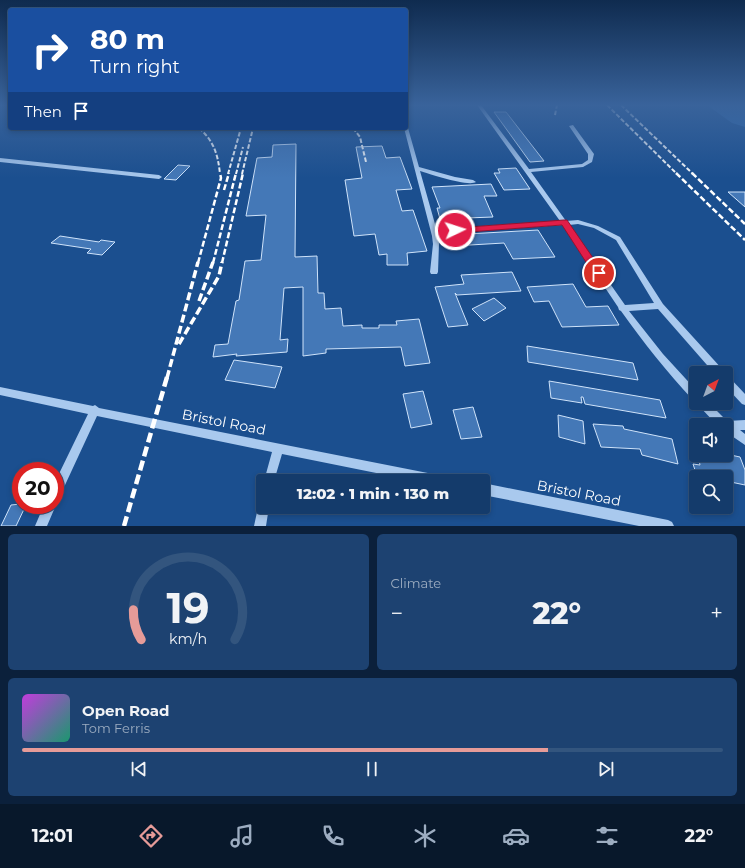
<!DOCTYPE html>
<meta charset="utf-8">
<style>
body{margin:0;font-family:Montserrat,sans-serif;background:#1d4271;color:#f1f3f6;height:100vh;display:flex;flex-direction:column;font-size:15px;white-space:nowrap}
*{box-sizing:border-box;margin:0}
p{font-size:13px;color:#9dadc1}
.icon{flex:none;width:22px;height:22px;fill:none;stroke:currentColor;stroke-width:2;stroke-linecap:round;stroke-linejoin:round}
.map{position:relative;height:526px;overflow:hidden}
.side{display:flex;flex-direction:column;gap:8px;padding:8px;background:#0b203b;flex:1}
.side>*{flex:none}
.banner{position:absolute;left:8px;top:8px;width:400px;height:122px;border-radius:4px;box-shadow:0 2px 6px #0003,0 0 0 1px #33557e;background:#1a4fa0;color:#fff;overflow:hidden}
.needle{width:26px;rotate:41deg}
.tools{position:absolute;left:689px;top:366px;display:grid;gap:8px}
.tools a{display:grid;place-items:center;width:44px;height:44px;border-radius:4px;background:#143b6b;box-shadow:0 2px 6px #0003,0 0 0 1px #33557e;font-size:20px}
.speed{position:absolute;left:12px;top:462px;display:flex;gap:8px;font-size:20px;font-weight:700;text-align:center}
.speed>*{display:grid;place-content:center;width:52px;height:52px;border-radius:50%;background:#143b6b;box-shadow:0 2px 6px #0003,0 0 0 1px #33557e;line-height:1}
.speed .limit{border:6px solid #d22;background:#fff;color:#111}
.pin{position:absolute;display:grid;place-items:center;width:34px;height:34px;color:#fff;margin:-17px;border:2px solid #fff;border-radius:50%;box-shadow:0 1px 4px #0007}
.me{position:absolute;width:44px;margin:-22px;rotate:86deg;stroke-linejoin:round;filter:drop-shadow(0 0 3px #0008)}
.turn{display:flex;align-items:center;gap:14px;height:84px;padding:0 16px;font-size:18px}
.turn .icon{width:52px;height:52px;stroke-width:2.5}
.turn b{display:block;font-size:28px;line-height:34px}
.then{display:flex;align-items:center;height:38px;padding:0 16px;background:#0003;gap:8px;font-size:15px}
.big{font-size:30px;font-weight:800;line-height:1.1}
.side .card{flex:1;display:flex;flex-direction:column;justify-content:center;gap:6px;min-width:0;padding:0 14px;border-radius:6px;background:#1d4271}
.side .dial{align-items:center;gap:0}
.dial svg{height:104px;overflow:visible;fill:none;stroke:#33557e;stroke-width:7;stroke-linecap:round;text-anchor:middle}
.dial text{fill:#f1f3f6;stroke:none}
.song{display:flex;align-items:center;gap:12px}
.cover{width:48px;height:48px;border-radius:6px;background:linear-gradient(135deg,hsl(290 70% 55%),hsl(160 70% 35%))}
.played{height:4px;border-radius:2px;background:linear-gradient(90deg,#e69b98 75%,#33557e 75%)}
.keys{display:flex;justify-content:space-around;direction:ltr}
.heat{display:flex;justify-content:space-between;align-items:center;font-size:22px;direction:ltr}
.side .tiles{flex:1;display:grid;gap:8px;grid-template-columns:1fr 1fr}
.card:last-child{grid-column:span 2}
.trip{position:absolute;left:256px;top:474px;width:234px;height:40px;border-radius:4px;background:#143b6b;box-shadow:0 2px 6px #0003,0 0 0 1px #33557e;font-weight:800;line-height:40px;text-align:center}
.menu{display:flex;height:64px;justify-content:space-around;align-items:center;background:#08182b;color:#9dadc1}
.menu .icon{width:28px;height:28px}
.menu .active{color:#e69b98}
.menu b{font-size:18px;color:#f1f3f6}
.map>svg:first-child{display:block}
.green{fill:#2e69ad}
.building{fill:#4478b7;stroke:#cfe3fa}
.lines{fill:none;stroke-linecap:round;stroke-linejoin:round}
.minor{fill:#a9c9ee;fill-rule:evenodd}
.rail-far3{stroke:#fff;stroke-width:2;stroke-dasharray:4.5 2;stroke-linecap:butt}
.rail-far2{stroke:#fff;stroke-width:2.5;stroke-dasharray:6 2.5;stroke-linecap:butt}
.rail-far1{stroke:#fff;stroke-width:3.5;stroke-dasharray:8 3.5;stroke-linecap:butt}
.rail{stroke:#fff;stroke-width:4.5;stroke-dasharray:10 4.5;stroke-linecap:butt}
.route{fill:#e11d48;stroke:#92132f}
.labels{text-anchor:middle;stroke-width:4;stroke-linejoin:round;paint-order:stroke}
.near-street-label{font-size:14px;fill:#fff;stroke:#1b4f8f}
</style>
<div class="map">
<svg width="745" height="526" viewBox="0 0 745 526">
<rect width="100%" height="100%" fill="#1b4f8f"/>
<polygon class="green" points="707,105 745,105 745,127 732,123"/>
<g class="building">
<polygon points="494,112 506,112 544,161 530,162"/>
<polygon points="296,144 295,257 317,256 318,293 324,293 325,309 341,308 343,326 362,325 362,328 379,328 379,325 397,325 396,321 419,319 430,363 405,366 401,347 326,349 326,353 303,356 303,287 284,288 280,340 288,339 287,352 236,356 237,354 213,357 215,345 228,344 236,301 239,300 245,261 261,260 266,215 246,216 257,158 272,157 273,145"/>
<polygon points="382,146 386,158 400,157 412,189 396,190 402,211 413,210 427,251 407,253 408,265 387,265 387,254 379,255 375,234 354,236 345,180 362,178 356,147"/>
<polygon points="178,165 190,166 176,180 164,179"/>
<polygon points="516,168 530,189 504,190 494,173 500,173 498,169"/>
<polygon points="491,184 497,196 484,196 493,217 440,219 437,208 440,208 432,187"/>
<polygon points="728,192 745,192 745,207"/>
<polygon points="538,230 555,257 513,259 504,243 453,246 449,235"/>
<polygon points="60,236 99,242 101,240 115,242 102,255 87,253 91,249 51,243"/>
<polygon points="512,272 521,291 457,295 455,293 468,325 448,327 435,287 464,284 461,275"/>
<polygon points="573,284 586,307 608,306 619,325 562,327 549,301 534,302 527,287"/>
<polygon points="494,298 506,308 484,321 472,309"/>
<polygon points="527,346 633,363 638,380 528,362"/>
<polygon points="234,360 282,367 275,388 225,380"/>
<polygon points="549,381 660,400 666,418 585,404 583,397 581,397 582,403 551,398"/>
<polygon points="423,391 432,424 411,428 403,394"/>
<polygon points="473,407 482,437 461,439 453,410"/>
<polygon points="558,415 583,421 585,444 559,437"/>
<polygon points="593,424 623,426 624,429 672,439 678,464 642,455 640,449 601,447"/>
<polygon points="726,454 740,457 745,470 745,485 726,481 726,477 697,476 693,464 700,465 698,455"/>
<polygon points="21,504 26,505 16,526 1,526 11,505"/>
</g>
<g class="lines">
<g class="minor">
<path d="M 477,105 L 481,105 L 529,169 L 582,164 L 588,160 L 588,154 L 569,126 L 573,125 L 594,154 L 592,162 L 583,167 L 531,172 L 566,221 L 578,220 L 598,226 L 620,237 L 663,304 L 723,370 L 724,373 L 714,373 L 658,309 L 629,311 L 663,354 L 696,390 L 696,401 L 693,400 C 667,372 643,342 621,311 L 619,310 L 618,307 L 563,225 L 442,233 L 438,236 L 439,244 L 438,272 L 437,274 L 431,274 L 430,272 L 433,244 L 432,236 L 404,128 L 406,128 L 406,127 L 408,128 L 419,167 L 455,177 L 473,180 L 476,182 C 468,187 430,174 420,171 L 437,231 L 440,229 L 560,221 ZM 578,224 L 594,228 L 616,240 L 654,303 L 625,305 L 569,225 Z"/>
<polygon points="0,158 159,175 162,177 159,179 0,162"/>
<polygon points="726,376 729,377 745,394 745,405 742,404 726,387"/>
<polygon points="0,387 93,406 95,405 99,408 443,476 447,477 448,481 416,481 282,454 274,481 264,481 272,452 97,416 59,498 55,500 55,482 88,414 0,395"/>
<polygon points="697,403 709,403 727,421 745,420 745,430 740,430 745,434 745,445 726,432 726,425 717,425 699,406"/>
<polygon points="483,483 668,520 672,522 674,526 639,526 483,495"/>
<polygon points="263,501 263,507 269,507 266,526 254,526 259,503"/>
<polygon points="55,503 56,505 47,526 35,526 44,505 55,505"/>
</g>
<g class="rail-far3">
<polyline points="607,105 677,174"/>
<polyline points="621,105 693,174"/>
<polyline points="555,115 557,105"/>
<path d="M 199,128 C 214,141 218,155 220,174"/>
<polyline points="353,128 360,137 366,162"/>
<polyline points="228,174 241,128"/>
<polyline points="236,174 243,147"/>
<polyline points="242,174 253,128"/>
</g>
<g class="rail-far2">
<polyline points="676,173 745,240"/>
<polyline points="692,173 745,224"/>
<polyline points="224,190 229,173"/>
<polyline points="198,263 221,178 220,173"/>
<polyline points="213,263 236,173"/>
<polyline points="222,263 243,173"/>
</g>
<g class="rail-far1">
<polyline points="199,301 213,262"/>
<polyline points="179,344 219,276 222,262"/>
<polyline points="167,378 198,262"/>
</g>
<polyline class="rail" points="124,526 167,377"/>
</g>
<linearGradient id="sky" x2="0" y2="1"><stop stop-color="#0f2b4f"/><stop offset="0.59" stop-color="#39639b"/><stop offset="1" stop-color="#39639b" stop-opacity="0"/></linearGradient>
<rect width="745" height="178" fill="url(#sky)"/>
<polygon class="route" points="564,220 567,220 602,271 603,273 602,276 595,276 562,225 455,233 451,230 455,228"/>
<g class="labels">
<g class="near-street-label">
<text transform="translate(224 422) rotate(11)" y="5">Bristol Road</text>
<text transform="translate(579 493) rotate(11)" y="5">Bristol Road</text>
</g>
</g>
</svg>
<div class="tools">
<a><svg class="needle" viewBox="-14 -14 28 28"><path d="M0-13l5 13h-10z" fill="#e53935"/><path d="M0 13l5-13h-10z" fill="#9dadc1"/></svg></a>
<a><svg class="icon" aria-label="sound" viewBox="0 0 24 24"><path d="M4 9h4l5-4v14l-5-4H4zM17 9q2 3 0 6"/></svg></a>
<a><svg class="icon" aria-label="search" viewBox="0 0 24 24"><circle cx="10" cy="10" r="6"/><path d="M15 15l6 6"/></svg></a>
</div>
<div class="speed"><div class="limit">20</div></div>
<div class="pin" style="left:599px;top:273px;background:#d93025"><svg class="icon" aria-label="arrive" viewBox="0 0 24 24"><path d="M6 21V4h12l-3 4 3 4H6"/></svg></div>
<svg class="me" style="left:455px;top:230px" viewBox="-20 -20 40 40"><circle r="17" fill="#e11d48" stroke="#fff" stroke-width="3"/><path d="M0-11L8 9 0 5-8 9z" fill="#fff"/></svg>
<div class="trip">12:02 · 1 min · 130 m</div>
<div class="banner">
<div class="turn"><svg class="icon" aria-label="right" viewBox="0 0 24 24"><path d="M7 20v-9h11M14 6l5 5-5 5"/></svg><div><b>80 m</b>Turn right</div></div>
<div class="then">Then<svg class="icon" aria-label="arrive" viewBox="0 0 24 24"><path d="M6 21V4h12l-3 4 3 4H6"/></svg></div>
</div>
</div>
<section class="side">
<div class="tiles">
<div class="card dial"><svg viewBox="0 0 100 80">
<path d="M14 69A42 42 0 1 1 86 69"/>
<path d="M14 69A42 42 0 0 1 8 46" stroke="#e69b98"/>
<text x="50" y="56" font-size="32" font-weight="700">19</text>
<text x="50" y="72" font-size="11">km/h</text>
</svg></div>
<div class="card"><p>Climate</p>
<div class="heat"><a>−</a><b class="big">22°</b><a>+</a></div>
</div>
<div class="card">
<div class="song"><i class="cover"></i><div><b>Open Road</b><p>Tom Ferris</p></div></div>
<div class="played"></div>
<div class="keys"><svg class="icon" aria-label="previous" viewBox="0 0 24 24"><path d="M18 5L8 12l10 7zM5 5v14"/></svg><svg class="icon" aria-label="pause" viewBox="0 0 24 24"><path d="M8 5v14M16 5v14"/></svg><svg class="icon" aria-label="next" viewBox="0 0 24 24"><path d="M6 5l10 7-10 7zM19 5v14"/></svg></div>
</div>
</div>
</section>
<nav class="menu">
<b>12:01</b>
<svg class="icon active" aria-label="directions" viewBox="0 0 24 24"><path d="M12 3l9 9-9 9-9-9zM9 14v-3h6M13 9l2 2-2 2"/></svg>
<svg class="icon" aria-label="music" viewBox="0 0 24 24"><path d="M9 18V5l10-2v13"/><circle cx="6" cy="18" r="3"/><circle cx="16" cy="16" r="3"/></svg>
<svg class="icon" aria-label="phone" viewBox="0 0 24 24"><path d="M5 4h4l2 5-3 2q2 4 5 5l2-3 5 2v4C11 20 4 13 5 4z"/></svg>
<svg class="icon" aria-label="climate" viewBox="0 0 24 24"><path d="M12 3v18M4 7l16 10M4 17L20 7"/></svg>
<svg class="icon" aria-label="car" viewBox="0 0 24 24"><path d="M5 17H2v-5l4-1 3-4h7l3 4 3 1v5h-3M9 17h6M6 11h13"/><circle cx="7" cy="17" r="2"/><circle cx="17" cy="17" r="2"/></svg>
<svg class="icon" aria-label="filters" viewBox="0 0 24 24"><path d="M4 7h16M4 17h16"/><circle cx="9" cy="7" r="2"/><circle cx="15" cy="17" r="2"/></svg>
<b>22°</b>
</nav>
